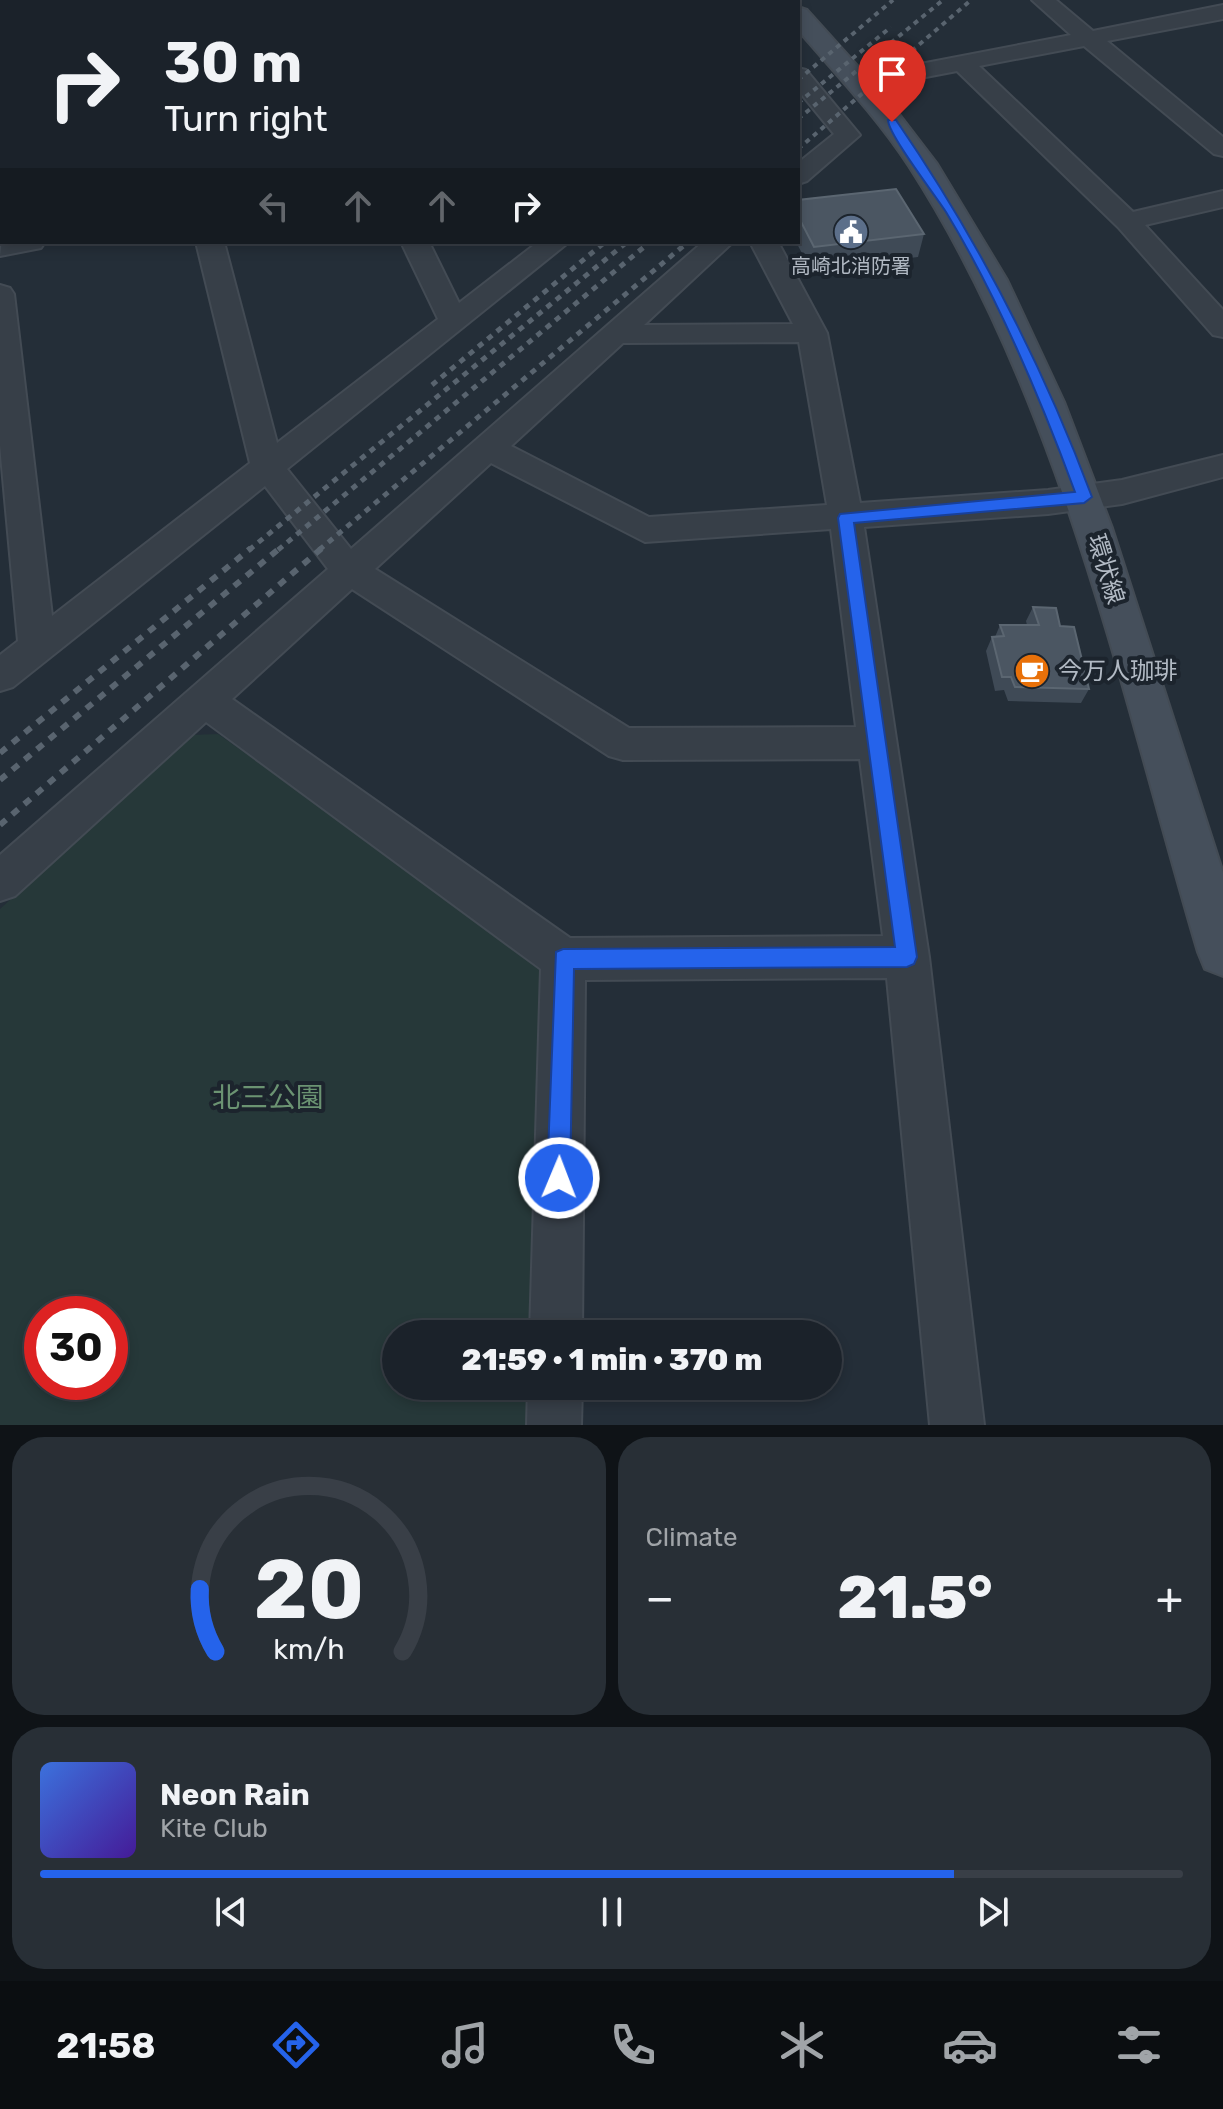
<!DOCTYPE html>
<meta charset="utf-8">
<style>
body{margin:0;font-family:Rubik,"Noto Sans JP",sans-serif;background:#282f36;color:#f1f3f6;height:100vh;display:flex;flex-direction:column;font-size:30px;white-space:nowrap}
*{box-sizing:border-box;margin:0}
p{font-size:26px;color:#a0a4a8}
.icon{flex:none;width:44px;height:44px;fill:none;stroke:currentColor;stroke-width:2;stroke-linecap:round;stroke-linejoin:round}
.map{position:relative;height:1425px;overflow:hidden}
.sheet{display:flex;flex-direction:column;gap:12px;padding:12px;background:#0f1317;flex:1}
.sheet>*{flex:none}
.banner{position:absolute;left:0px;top:0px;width:800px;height:244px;box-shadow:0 4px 12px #0003,0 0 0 2px #393f47;background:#1b222a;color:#f1f3f6;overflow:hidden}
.speed{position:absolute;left:24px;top:1296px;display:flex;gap:16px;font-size:40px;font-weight:700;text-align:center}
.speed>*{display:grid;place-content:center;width:104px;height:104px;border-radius:50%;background:#1b222a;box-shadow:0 4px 12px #0003,0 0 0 2px #393f47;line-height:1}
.speed .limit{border:12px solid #d22;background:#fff;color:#111}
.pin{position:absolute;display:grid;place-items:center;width:68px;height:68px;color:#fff;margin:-82px -34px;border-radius:50% 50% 50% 0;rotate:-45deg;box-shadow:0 0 8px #0007}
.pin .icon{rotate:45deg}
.me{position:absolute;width:88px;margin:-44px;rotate:1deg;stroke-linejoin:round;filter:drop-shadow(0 0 6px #0008)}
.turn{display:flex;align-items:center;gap:28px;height:168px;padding:0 32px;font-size:36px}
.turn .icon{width:104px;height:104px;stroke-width:2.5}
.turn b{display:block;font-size:56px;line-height:68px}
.lanes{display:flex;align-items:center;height:76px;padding:0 32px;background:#0003;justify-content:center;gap:40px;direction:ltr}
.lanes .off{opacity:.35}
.big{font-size:60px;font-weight:800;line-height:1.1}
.sheet .tile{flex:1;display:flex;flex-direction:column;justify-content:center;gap:12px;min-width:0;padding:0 28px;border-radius:32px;background:#282f36}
.sheet .dial{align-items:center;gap:0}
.dial svg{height:208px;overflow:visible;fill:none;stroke:#393f47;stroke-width:7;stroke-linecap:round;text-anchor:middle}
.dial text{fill:#f1f3f6;stroke:none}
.song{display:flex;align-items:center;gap:24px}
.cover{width:96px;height:96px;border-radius:12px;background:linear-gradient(135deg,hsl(220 70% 55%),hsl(260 70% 35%))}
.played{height:8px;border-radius:4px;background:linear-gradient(90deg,#2563eb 80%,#393f47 80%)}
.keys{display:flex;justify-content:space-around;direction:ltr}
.heat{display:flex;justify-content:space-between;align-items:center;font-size:44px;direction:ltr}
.sheet .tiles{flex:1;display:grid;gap:12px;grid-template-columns:1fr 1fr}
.tile:last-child{grid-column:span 2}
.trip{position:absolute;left:382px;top:1320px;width:460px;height:80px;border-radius:40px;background:#1b222a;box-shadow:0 4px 12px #0003,0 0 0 2px #393f47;font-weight:800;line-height:80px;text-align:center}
.tabs{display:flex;height:128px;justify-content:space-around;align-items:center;background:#0b0e11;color:#a0a4a8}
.tabs .icon{width:56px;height:56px}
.tabs .active{color:#2563eb}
.tabs b{font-size:36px;color:#f1f3f6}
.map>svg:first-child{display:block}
.green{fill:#263839;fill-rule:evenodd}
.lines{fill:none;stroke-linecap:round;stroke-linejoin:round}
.street-casing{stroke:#434b54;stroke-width:4}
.secondary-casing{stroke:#434b54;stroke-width:4}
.primary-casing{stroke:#434b54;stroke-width:4}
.street{fill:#373f48;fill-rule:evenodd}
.secondary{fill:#454f5b;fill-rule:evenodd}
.primary{fill:#555f68;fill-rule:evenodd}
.rail-far2{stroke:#59646f;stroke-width:4;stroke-dasharray:5 5;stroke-linecap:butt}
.rail-far1{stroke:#59646f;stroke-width:5;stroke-dasharray:6 6;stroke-linecap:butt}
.rail{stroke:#59646f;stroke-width:6;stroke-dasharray:8 8;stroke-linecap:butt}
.wall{fill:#3f4a56}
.building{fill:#4b5662;stroke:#5b6671;stroke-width:2}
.route{fill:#2563eb;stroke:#184099;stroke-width:2}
.labels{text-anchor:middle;stroke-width:8;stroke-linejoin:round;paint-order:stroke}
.far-poi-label{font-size:20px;fill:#b2bac4;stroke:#1c242d}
.street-label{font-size:24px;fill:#b2bac4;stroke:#1c242d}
.poi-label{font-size:24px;fill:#b2bac4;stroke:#1c242d;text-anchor:start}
.near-park-label{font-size:28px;fill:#6b9372;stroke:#1c242d}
</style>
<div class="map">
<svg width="1223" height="1425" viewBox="0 0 1223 1425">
<rect width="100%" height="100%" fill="#242e38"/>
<path class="green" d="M 218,734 L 533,954 L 544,980 L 532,1334 L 396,1334 L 396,1386 L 530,1386 L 529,1425 L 0,1425 L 0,909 L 191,735 ZM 42,1314 L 110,1314 L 110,1382 L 42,1382 Z"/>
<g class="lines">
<defs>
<g id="street">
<polygon points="235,0 257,0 258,2 236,2"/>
<polygon points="480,0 502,0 504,2 482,2"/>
<polygon points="1032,0 1056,0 1093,31 1223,5 1223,19 1107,41 1223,137 1223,156 1214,154 1084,46 979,66 1133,212 1223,191 1223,207 1145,225 1223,310 1223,337 1213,335 1118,227 957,71 858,90 846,83 858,76 1071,35"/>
<polygon points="2,9 2,23 0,24 0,10"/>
<polygon points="798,68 806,70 860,135 807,181 798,184 798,163 834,134 798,90"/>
<polygon points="2,239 2,242 45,242 41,248 0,256"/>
<path d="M 196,242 L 224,242 L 277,443 L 438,319 L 401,242 L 429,242 L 459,303 L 538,242 L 569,242 L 287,469 L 351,549 L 703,242 L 733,242 L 644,325 L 793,324 L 750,242 L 778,242 L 827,333 L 860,503 L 1048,490 L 1122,480 L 1223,455 L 1223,477 L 1122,504 L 1048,514 L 864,527 L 929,957 L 984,1425 L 930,1425 L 887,978 L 585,980 L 582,1334 L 530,1334 L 541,969 L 206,722 L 15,896 L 0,901 L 0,855 L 328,569 L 265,486 L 13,687 L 0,691 L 0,655 L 18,641 L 0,445 L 0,285 L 10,288 L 14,294 L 52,616 L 250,463 ZM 799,342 L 827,505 L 649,517 L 511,446 L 623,343 ZM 491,463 L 645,542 L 831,529 L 856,727 L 629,728 L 375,569 ZM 352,589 L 609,756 L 623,760 L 860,759 L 883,936 L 570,938 L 232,699 Z"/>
<polygon points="528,1386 582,1386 581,1425 527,1425"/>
</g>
<path id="secondary" d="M 798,7 L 807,10 L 888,100 L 937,164 L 1007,280 L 1064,402 L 1112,528 L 1223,873 L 1223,976 L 1205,969 L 1198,952 C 1120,688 1060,400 909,166 C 877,117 836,74 798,30 Z"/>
<rect id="primary" x="0" y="110" width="2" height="16"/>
</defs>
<use href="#street" class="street-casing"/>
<use href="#secondary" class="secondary-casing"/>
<use href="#primary" class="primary-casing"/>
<use href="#street" class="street"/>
<use href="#secondary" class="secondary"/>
<use href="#primary" class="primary"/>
<g class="rail-far2">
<polyline points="798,80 893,0"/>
<polyline points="798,103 891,27"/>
<polyline points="798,119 943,0"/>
<polyline points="798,149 971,0"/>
</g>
<g class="rail-far1">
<polyline points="432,385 605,242"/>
<polyline points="249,550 627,242"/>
<polyline points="278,550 650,242"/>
<polyline points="319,550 688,242"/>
</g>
<g class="rail">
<polyline points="0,753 251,548"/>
<polyline points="0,780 280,548"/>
<polyline points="0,825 322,548"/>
</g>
</g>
<g class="wall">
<polygon points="798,200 924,234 918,257 811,270 796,242 798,242"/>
<polygon points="1033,607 1060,626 1089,689 1081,703 1008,701 1004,690 995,691 986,651 992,637 995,637 1000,625 1027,625 1026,621"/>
</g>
<g class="building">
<polygon points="896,189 924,234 814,247 798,216 798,200"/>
<polygon points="1033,607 1056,608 1060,626 1074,627 1089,689 1015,687 1011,677 1002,677 992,637 1004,636 1000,625 1039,625"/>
</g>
<path class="route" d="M 888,120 L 896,120 C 977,238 1042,363 1092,497 L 1084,503 L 854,523 L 917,957 L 914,964 L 907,967 L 574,969 L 570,1178 L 567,1186 L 559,1190 L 551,1186 L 547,1178 L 556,952 L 563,949 L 895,947 L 838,518 L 840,514 L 1075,492 C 1040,397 999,299 946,212 C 935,195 888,134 888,120 Z"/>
<defs>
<symbol id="civic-disc" viewBox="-11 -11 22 22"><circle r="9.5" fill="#5c6f8a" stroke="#1c242d"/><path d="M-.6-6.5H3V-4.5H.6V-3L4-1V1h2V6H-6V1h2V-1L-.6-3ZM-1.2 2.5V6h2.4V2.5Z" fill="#fff"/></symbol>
<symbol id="cafe-disc" viewBox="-11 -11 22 22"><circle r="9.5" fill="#e8710a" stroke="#1c242d"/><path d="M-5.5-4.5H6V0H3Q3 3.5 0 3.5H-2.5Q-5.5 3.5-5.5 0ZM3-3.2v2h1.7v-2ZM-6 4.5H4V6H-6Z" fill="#fff"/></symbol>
</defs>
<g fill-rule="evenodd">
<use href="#civic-disc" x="831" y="212" width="40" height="40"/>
<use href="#cafe-disc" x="1012" y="651" width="40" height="40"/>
</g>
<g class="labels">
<g class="far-poi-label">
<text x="851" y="273">高崎北消防署</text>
</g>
<g class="street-label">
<text transform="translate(1106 569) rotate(73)" y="8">環状線</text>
</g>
<g class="poi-label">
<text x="1058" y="679">今万人珈琲</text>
</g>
<g class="near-park-label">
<text x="268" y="1107">北三公園</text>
</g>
</g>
</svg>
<div class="speed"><div class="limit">30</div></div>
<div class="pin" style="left:892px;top:122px;background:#d93025"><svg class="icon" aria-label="arrive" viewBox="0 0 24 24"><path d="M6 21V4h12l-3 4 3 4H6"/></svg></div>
<svg class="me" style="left:559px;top:1178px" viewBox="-20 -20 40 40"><circle r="17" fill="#2563eb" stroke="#fff" stroke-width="3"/><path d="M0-11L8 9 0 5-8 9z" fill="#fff"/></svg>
<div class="trip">21:59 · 1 min · 370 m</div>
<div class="banner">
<div class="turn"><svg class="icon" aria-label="right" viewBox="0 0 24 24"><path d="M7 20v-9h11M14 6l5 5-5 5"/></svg><div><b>30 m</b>Turn right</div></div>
<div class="lanes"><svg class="icon off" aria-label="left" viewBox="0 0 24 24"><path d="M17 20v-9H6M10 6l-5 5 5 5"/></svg><svg class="icon off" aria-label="ahead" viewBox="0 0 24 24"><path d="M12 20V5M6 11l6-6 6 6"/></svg><svg class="icon off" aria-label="ahead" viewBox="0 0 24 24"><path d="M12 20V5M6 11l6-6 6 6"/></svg><svg class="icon" aria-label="right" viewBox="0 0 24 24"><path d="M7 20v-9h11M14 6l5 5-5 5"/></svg></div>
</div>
</div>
<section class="sheet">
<div class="tiles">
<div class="tile dial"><svg viewBox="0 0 100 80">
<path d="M14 69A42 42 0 1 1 86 69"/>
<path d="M14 69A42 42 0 0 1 8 45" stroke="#2563eb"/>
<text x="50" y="56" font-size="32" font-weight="700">20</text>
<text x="50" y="72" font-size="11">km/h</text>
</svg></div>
<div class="tile"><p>Climate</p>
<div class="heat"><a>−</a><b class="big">21.5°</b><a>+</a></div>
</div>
<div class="tile">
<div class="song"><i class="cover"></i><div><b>Neon Rain</b><p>Kite Club</p></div></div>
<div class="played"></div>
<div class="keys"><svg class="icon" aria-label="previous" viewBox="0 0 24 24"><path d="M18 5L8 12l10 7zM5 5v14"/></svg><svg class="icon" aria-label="pause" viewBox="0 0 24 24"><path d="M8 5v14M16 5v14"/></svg><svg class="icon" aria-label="next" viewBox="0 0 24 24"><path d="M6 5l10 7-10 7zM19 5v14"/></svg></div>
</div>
</div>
</section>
<nav class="tabs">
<b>21:58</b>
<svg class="icon active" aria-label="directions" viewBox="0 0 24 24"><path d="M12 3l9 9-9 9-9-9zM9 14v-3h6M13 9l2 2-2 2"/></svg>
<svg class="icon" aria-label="music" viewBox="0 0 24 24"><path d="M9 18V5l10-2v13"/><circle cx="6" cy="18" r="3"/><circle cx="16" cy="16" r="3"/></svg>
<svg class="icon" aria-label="phone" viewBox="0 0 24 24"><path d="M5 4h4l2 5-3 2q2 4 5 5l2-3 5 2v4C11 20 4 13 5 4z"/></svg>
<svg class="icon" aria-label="climate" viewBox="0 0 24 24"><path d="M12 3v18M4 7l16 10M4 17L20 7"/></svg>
<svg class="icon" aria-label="car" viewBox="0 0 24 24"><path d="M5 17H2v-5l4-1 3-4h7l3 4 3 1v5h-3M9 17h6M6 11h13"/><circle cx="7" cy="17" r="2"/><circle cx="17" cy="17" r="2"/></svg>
<svg class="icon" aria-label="filters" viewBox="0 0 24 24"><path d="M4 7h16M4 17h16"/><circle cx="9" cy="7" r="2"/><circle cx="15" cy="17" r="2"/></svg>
</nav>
